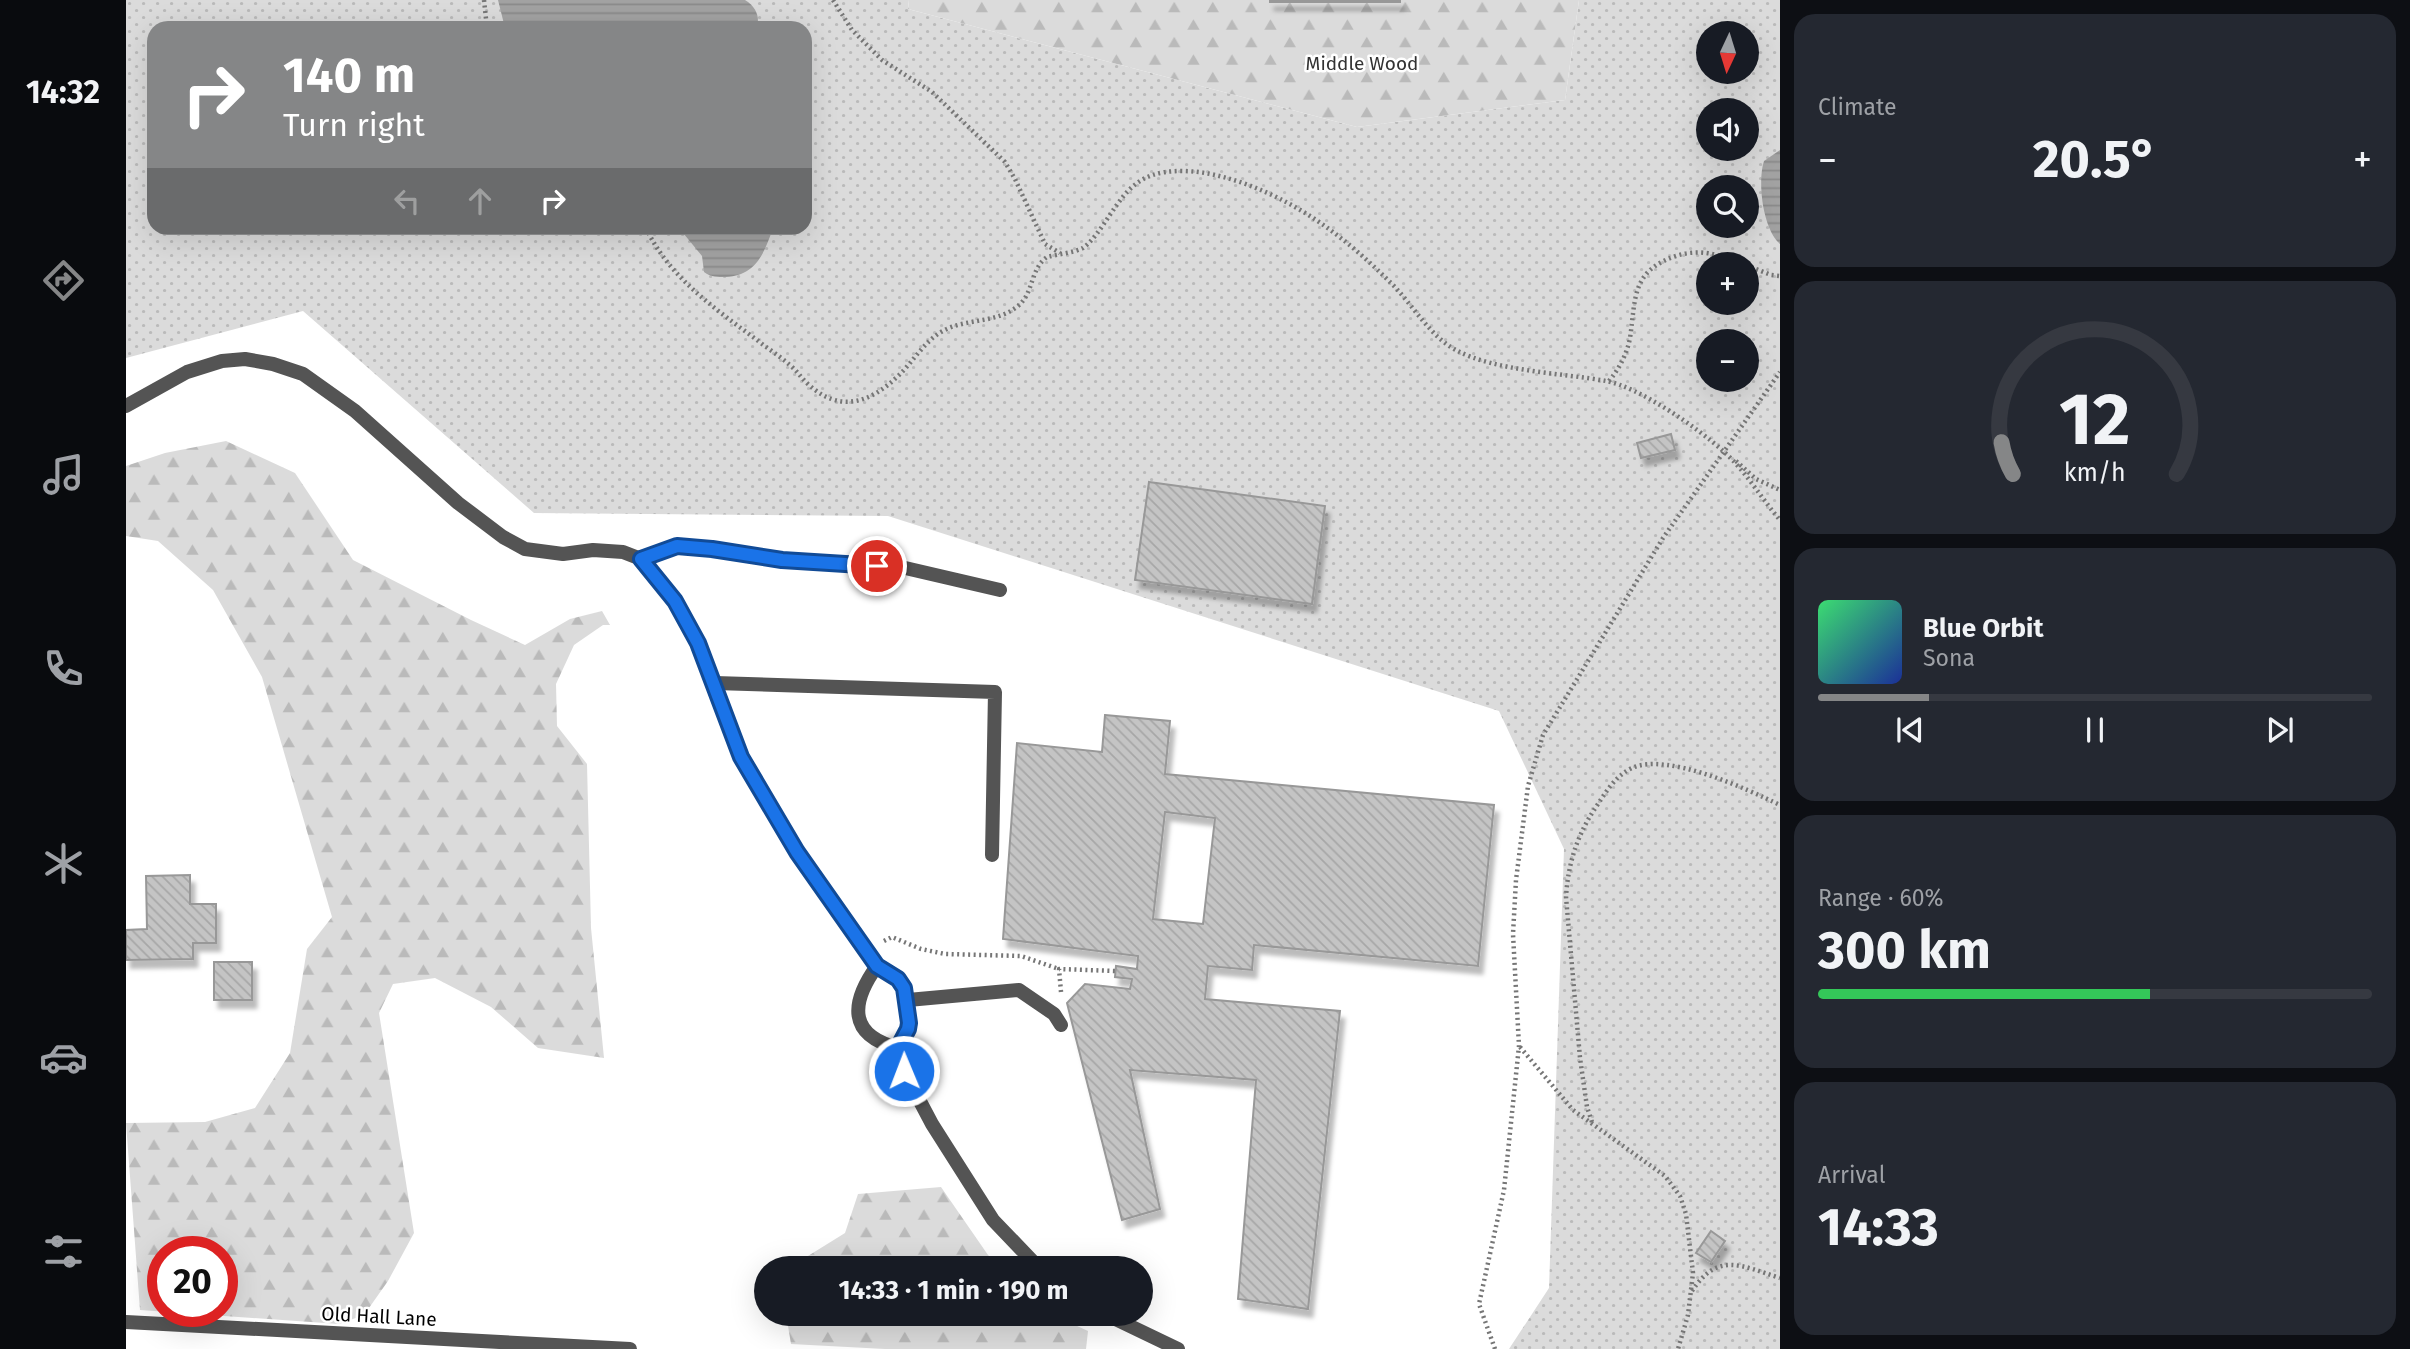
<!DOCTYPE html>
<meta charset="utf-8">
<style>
body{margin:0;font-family:"Fira Sans",sans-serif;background:#242831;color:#f1f3f6;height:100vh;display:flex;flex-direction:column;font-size:26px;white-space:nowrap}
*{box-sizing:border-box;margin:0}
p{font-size:23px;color:#9ea1a6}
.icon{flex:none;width:38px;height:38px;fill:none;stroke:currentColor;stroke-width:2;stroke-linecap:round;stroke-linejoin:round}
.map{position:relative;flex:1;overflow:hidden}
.side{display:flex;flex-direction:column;gap:14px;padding:14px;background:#0d0f14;width:630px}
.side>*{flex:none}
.banner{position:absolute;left:21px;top:21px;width:665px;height:214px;border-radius:21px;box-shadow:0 7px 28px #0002;background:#858687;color:#fff;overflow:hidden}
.needle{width:46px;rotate:184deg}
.buttons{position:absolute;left:1570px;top:21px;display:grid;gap:14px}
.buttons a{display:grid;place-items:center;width:63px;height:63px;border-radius:50%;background:#171b24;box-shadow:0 7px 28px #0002;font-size:35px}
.speed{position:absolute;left:21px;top:1236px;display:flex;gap:14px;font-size:35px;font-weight:700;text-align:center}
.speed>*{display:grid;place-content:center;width:91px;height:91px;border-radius:50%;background:#171b24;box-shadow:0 7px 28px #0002;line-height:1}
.speed .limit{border:10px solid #d22;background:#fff;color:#111}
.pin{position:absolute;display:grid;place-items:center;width:60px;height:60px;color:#fff;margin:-30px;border:4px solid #fff;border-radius:50%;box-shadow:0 2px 7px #0007}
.me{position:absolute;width:77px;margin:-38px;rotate:359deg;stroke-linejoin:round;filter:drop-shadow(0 0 5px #0008)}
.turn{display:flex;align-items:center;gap:24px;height:147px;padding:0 21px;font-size:32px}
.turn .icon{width:91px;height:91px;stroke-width:2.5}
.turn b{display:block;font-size:49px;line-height:60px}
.lanes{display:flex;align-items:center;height:66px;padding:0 21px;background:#0003;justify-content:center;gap:35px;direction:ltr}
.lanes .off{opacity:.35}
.big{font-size:52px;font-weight:700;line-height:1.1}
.side .widget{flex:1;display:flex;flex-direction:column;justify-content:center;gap:10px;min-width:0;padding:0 24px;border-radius:21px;background:#242831}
.side .dial{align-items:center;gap:0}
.dial svg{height:182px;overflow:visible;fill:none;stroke:#363941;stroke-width:7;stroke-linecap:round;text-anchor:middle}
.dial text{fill:#f1f3f6;stroke:none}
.song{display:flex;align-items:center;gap:21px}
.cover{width:84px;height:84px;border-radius:10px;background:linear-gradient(135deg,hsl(140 70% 55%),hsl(230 70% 35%))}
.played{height:7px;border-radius:4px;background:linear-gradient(90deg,#858687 20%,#363941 20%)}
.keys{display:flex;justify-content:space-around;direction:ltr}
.heat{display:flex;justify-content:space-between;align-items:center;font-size:38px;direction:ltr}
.charge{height:10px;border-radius:5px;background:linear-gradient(90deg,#34c759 60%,#363941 0)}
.trip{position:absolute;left:628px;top:1256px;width:399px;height:70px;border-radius:35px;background:#171b24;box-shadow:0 7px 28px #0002;font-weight:700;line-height:70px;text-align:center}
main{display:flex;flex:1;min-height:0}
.menu{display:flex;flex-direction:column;width:126px;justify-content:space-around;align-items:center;background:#090b0e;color:#9ea1a6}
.menu .icon{width:49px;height:49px}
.menu .active{color:#858687}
.menu b{font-size:32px;color:#f1f3f6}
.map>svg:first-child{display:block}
.grass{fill:url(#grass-dots);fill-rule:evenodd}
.forest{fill:url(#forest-firs);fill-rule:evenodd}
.water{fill:url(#water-rules)}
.building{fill:url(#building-back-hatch);stroke:#989898;stroke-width:2;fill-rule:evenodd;filter:url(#shadow)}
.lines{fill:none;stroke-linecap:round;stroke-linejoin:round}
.path{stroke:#767676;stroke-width:4.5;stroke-dasharray:2 3.5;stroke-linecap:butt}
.service{stroke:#545454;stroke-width:14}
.minor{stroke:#545454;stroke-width:14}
.route-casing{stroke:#114b97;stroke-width:18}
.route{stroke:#1a73e8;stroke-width:12}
.labels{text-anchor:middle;stroke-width:5;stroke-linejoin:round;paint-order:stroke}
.park-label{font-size:19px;fill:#323232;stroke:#fff}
.street-label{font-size:19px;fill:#000;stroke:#fff}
</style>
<main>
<nav class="menu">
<b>14:32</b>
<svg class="icon active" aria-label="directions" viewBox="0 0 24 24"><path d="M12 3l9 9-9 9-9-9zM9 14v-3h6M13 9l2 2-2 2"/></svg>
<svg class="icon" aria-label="music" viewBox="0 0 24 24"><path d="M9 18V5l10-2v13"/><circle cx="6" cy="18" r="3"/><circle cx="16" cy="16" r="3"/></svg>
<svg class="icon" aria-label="phone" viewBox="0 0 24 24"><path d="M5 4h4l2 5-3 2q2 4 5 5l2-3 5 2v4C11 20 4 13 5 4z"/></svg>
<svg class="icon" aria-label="climate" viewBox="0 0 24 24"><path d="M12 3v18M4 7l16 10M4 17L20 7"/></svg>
<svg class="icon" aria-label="car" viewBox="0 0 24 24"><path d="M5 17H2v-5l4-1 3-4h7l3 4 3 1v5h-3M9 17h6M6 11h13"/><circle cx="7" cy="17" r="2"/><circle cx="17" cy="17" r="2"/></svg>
<svg class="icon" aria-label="filters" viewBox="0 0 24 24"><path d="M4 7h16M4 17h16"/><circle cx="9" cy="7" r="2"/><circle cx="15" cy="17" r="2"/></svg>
</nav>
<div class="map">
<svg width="1654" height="1349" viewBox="0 0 1654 1349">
<defs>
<pattern id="grass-dots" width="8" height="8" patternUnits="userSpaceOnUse" patternTransform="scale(1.75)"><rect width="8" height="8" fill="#dbdbdb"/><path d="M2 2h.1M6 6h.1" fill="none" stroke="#bababa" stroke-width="1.8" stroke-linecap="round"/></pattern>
<pattern id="forest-firs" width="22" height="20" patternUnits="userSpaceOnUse" patternTransform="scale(1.75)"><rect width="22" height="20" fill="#dbdbdb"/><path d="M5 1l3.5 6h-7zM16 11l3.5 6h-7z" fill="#bababa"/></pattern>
<pattern id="water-rules" width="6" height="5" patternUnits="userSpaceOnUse" patternTransform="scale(1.75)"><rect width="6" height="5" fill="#a2a2a2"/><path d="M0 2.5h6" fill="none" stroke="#8a8a8a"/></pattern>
<pattern id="building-back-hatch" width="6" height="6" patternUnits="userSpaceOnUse" patternTransform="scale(1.75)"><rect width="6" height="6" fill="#c4c4c4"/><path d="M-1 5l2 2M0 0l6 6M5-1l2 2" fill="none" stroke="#a7a7a7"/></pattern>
<filter id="shadow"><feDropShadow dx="4.5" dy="8" stdDeviation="2" flood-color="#0004"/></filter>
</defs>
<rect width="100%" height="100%" fill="#fff"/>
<path class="grass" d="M 0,0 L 783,0 L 782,9 L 1231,127 L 1439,100 L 1453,0 L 1654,0 L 1654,1349 L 1383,1349 L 1423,1288 L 1438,849 L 1373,711 L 762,516 L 408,513 L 177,311 L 0,358 ZM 28,28 L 679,28 L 679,228 L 28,228 ZM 1582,33 L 1620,33 L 1620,72 L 1582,72 ZM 1582,110 L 1620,110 L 1620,149 L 1582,149 ZM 1582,187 L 1620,187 L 1620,226 L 1582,226 ZM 1582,264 L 1620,264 L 1620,303 L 1582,303 ZM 1582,341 L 1620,341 L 1620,380 L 1582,380 Z"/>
<g class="forest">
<polygon points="783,0 1453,0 1439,100 1231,127 782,9"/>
<path d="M 100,441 L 169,473 L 227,560 L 345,620 L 399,645 L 444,619 L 476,611 L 484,625 L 477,625 L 448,645 L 430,684 L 431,726 L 461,764 L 465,928 L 478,1058 L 412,1048 L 365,1007 L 309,978 L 267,984 L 253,1013 L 288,1233 L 262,1281 L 238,1315 L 213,1324 L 14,1310 L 0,1123 L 79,1122 L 129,1108 L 164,1053 L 181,949 L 206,917 L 136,677 L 87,590 L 32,541 L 0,536 L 0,466 L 39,453 ZM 37,1251 L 96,1251 L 96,1311 L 37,1311 Z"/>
<polygon points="815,1187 862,1255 876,1269 661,1269 719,1233 732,1194"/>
<polygon points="660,1314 925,1314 962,1331 960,1349 759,1349 665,1344"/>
</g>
<g class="water">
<path d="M 372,0 L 619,0 C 630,7 634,16 631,28 L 379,28 Z"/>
<path d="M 1654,150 L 1654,244 C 1637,230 1631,182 1638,161 Z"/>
<path d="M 553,228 L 647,228 C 638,253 631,275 600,277 C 591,277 585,277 578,272 L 576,256 Z"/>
</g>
<g class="building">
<rect x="1144" y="0" width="130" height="2"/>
<polygon points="1545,434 1549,450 1515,458 1511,443"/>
<polygon points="1023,482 1199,506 1186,604 1009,580"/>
<path d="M 979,715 L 1044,721 L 1039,774 L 1368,805 L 1352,966 L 1128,945 L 1126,970 L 1082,966 L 1079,999 L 1214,1011 L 1182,1309 L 1112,1299 L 1130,1080 L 1004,1070 L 1034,1209 L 996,1220 L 941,1003 L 959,984 L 1004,989 L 1006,979 L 989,977 L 990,966 L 1011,969 L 1012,956 L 877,939 L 891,743 L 976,752 ZM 1039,812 L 1089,818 L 1077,924 L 1027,919 Z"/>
<polygon points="64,875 64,904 90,904 90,943 67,943 67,959 0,960 0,930 21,929 20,876"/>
<rect x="88" y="962" width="38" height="38"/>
<polygon points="1585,1231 1599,1241 1585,1262 1570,1253"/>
</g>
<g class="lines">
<g class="path">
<polyline points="358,0 361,28"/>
<polyline points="707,0 726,30 756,60 806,92 879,162 889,179 919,244 934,253"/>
<path d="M 520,228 C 543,277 588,308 631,340 C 642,349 654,356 665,366 C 672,372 676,379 683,385 C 714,413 744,403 772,376 C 786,363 796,345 812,334 C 836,317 869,325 892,306 C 908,293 904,269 921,257 C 932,254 947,253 957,248 C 964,243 970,235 975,228 C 998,195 1008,171 1055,171 C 1077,171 1096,176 1117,183 C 1178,205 1222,240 1268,286 C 1288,307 1305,337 1330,350 C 1368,371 1436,373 1480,381 C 1513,387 1572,428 1597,451 C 1619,470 1635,498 1654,520"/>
<polyline points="1620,265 1645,275 1654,276"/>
<path d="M 1483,381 C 1493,369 1501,354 1504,338 C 1510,298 1505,271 1550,256 C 1574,248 1595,255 1618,264"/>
<polyline points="1610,461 1630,479 1654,490"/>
<polyline points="758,941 766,937 795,949 819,954 895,956 933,969"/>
<polyline points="935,992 933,969 989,971"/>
<polyline points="1394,1047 1447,1110 1539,1176 1554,1196 1560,1214 1567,1273 1562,1315 1552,1349"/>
<path d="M 1466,1122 L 1461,1107 L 1454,1058 L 1440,897 C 1442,864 1451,835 1470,807 C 1480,792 1489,776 1506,768 C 1541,752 1621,789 1654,805"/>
<path d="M 1566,1291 C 1592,1251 1616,1266 1654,1278"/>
<polyline points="1369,1349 1353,1304 1378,1190 1393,1046 1387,934 1390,880 1402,786 1417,735 1537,538 1654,372"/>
</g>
<g class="service">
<polyline points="0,406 61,372 96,361 119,359 147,364 177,374 229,411 332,503 377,537 399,549 437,554 467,550 497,552 515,559 549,601 573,643 615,757 671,852 751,966 772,980 778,988 783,1023 782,1029 772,1048 778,1071 806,1124 867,1220 914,1269"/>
<polyline points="515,559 551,546 586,549 656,560 775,567 874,590"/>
<polyline points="589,683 869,692 866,855"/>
<path d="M 751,966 C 725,1002 721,1035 772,1048"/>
<polyline points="782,1000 893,990 928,1014 935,1025"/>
<polyline points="979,1314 1052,1349"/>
</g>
<polyline class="minor" points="0,1322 504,1349"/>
</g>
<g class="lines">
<defs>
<polyline id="route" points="751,566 656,560 586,549 551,546 515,559 549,601 572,643 615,757 671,852 751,966 772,979 778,988 783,1023 782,1029 772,1048 778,1071"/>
</defs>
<use href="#route" class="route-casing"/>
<use href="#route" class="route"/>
</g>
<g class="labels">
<g class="park-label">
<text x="1236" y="70">Middle Wood</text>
</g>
<g class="street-label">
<text transform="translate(253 1316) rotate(3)" y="7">Old Hall Lane</text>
</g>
</g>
</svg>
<div class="buttons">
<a><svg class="needle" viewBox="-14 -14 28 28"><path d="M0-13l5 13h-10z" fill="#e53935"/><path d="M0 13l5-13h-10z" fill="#9ea1a6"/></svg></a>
<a><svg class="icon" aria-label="sound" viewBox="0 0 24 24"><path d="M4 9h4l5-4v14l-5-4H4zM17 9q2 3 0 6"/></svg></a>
<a><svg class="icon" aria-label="search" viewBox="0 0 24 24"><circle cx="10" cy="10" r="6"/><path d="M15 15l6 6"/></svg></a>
<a>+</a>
<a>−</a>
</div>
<div class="speed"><div class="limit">20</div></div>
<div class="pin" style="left:751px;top:566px;background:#d93025"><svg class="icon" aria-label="arrive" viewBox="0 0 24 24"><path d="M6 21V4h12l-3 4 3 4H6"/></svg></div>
<svg class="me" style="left:778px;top:1071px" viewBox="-20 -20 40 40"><circle r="17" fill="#1a73e8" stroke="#fff" stroke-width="3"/><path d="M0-11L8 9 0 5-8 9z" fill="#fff"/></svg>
<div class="trip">14:33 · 1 min · 190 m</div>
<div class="banner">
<div class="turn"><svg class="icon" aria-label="right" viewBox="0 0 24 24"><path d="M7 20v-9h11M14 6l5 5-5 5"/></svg><div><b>140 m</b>Turn right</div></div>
<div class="lanes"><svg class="icon off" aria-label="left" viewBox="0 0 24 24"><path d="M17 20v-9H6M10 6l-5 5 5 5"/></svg><svg class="icon off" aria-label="ahead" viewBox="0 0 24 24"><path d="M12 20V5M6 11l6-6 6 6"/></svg><svg class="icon" aria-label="right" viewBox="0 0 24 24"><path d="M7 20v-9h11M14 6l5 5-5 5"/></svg></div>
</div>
</div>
<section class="side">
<div class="widget"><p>Climate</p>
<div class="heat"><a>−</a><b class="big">20.5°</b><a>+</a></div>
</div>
<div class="widget dial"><svg viewBox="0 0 100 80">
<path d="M14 69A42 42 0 1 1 86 69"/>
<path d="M14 69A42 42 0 0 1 9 55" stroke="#858687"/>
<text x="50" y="56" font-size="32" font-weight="700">12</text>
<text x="50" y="72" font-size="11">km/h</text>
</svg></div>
<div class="widget">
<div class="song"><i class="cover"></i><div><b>Blue Orbit</b><p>Sona</p></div></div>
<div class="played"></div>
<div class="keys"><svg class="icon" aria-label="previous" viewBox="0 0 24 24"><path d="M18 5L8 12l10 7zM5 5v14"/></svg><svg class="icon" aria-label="pause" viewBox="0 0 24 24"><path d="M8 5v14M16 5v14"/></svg><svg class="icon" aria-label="next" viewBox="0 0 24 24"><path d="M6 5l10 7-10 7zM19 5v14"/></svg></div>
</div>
<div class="widget"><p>Range · 60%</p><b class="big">300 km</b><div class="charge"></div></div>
<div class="widget"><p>Arrival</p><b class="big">14:33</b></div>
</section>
</main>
